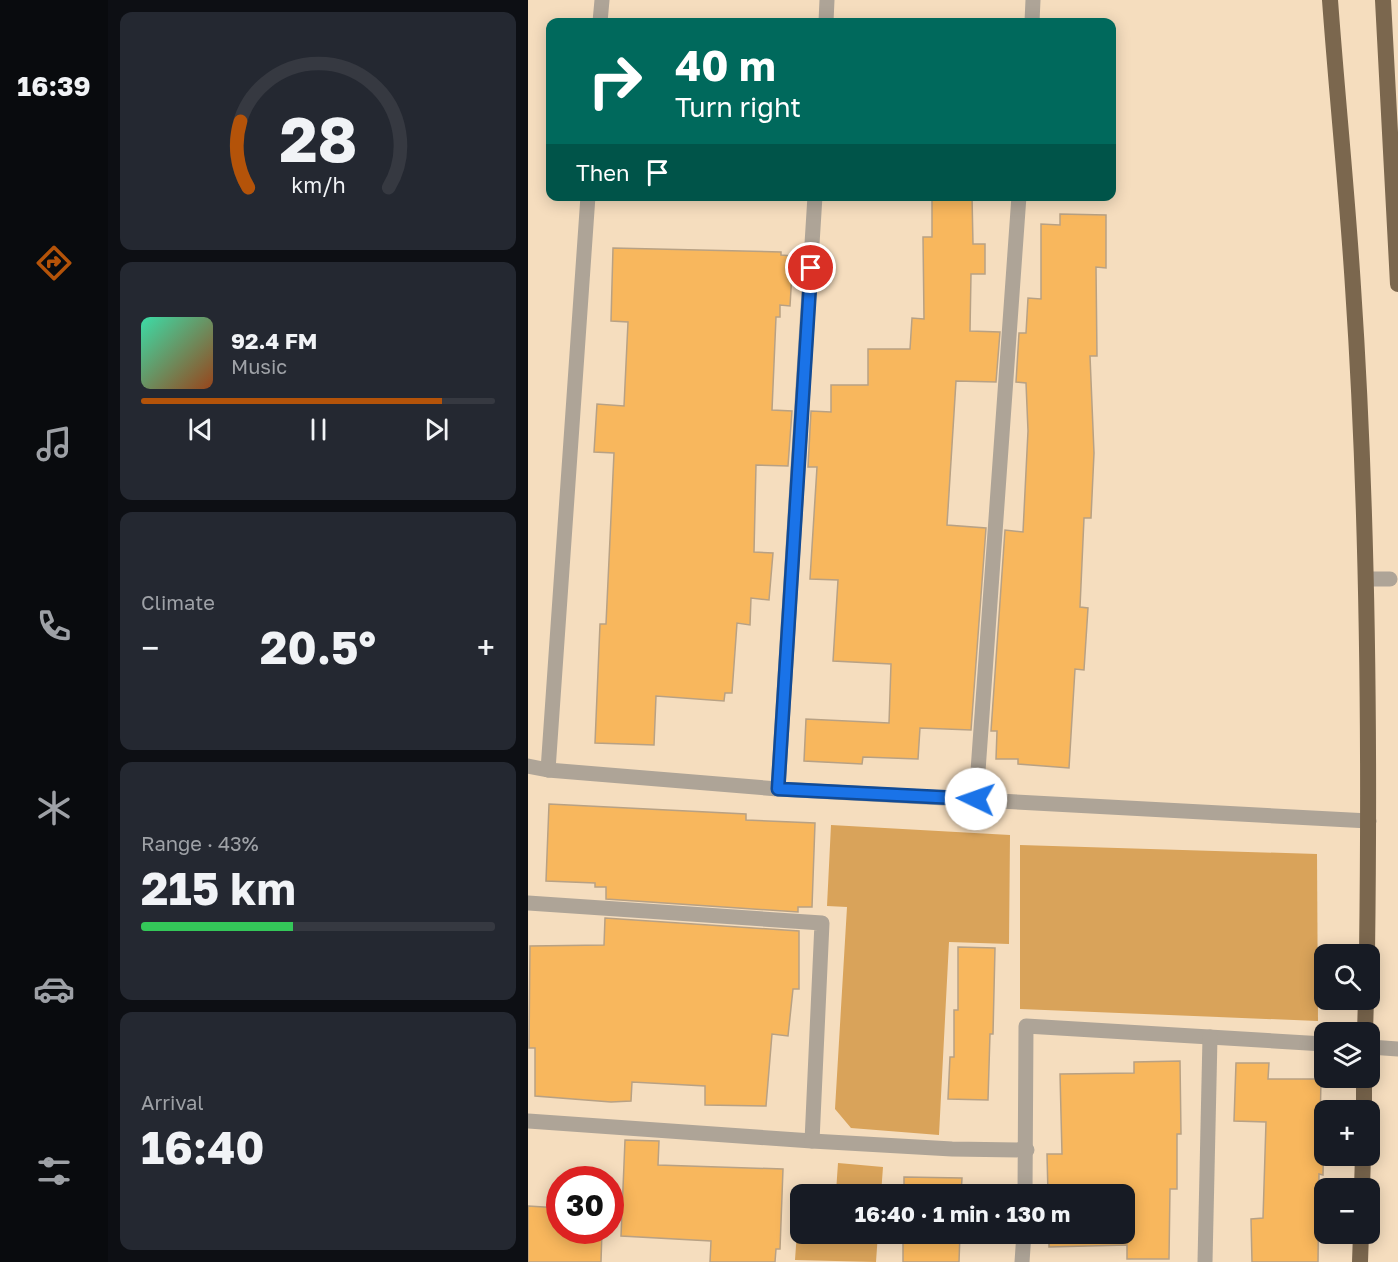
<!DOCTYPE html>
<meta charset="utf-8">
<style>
body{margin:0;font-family:"Golos Text",sans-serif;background:#242831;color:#f1f3f6;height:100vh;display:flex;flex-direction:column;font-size:22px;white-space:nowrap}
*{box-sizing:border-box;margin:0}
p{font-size:20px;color:#9ea1a6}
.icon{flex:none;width:33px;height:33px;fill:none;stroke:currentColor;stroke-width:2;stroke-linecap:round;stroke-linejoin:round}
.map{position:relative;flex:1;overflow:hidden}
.drawer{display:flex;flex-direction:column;gap:12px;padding:12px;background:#0d0f14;width:420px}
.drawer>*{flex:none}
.guide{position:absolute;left:18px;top:18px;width:570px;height:183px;border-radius:12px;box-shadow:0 3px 15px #0003;background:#00695c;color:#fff;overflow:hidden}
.buttons{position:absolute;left:786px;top:944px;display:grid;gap:12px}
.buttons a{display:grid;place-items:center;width:66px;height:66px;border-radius:12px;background:#171b24;box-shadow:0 3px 15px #0003;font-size:30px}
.speed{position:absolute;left:18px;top:1166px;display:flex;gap:12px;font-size:30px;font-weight:700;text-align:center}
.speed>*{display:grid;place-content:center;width:78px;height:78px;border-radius:50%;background:#171b24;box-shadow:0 3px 15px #0003;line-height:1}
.speed .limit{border:9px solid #d22;background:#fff;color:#111}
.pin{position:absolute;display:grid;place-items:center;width:51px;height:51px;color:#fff;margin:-26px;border:3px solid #fff;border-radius:50%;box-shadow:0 2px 6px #0007}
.me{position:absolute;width:66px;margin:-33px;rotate:273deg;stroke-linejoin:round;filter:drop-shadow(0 0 4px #0008)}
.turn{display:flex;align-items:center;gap:21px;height:126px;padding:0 30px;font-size:27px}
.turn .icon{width:78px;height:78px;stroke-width:2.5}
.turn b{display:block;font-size:42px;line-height:51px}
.then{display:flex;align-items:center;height:57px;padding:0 30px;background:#0003;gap:12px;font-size:22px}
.big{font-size:45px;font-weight:700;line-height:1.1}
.drawer .tile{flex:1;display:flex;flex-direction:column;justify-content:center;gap:9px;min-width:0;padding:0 21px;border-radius:12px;background:#242831}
.drawer .dial{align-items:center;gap:0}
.dial svg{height:156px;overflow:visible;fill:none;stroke:#363941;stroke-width:7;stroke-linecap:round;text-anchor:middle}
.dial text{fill:#f1f3f6;stroke:none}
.song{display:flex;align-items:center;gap:18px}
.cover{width:72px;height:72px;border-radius:9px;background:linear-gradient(135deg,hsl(160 70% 55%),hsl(20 70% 35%))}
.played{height:6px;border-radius:3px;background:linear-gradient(90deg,#b45309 85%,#363941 85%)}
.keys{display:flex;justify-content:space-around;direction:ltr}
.heat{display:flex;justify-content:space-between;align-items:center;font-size:33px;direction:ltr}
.charge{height:9px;border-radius:4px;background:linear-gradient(90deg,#34c759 43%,#363941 0)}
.trip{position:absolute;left:262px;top:1184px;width:345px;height:60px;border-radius:12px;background:#171b24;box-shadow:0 3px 15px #0003;font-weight:700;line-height:60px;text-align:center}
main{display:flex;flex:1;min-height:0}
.dock{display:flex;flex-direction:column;width:108px;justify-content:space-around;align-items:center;background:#090b0e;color:#9ea1a6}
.dock .icon{width:42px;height:42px}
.dock .current{color:#b45309}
.dock b{font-size:27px;color:#f1f3f6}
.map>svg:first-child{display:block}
.green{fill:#d9a35a}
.building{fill:#f8b75d;stroke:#b8a184;stroke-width:1.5}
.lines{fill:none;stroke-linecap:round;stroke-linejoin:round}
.minor{stroke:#aea497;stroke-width:15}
.trunk{stroke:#7b674e;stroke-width:16}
.route-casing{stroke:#114b97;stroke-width:15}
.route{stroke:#1a73e8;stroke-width:10}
</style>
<main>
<nav class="dock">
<b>16:39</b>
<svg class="icon current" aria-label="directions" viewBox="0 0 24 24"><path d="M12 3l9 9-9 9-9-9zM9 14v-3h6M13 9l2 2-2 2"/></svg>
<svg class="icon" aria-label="music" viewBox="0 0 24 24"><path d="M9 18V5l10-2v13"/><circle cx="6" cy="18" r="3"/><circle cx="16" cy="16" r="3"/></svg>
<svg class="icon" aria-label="phone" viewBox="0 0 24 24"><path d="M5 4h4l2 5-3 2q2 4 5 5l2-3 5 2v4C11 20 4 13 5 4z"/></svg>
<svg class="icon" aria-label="climate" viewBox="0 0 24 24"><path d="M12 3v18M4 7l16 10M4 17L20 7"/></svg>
<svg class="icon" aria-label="car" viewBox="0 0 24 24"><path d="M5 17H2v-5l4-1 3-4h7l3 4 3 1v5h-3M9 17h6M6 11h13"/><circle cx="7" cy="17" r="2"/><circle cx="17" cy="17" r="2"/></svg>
<svg class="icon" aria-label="filters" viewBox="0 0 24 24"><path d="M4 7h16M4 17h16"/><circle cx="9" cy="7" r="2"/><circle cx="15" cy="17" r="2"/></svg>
</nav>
<section class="drawer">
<div class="tile dial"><svg viewBox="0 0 100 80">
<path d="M14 69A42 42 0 1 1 86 69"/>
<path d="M14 69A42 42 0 0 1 10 35" stroke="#b45309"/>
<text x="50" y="56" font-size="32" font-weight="700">28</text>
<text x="50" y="72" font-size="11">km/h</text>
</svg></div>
<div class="tile">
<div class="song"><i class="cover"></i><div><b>92.4 FM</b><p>Music</p></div></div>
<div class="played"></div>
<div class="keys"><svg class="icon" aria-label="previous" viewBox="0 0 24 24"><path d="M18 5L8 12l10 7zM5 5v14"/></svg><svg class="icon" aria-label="pause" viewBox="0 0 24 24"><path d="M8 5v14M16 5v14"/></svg><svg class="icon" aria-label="next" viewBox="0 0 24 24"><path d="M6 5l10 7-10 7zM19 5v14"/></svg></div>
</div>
<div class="tile"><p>Climate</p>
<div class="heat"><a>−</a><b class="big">20.5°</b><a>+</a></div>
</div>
<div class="tile"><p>Range · 43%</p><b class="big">215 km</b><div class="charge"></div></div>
<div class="tile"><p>Arrival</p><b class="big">16:40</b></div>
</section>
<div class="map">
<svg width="870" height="1262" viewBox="0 0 870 1262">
<rect width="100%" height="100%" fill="#f5ddbe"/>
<g class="green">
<polygon points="303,825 482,835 481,944 421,942 411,1135 323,1128 307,1109 319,907 299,906"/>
<polygon points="492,845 789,854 790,1021 492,1009"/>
<polygon points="310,1163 355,1167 353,1194 273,1194 273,1233 350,1233 348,1262 267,1260 272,1189 308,1192"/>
</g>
<g class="building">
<polygon points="404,196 444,196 445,244 457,244 457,274 443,274 442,331 472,332 468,382 428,381 419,525 458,528 443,730 392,728 390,759 335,757 334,764 276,761 278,719 361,723 363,664 305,661 310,580 282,579 289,467 280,467 283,411 303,412 303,385 340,385 340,349 382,349 384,318 396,319 395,237 404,237"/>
<polygon points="532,214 578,215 578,268 568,267 569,356 562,356 566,453 563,518 556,518 552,607 560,608 556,670 547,669 541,768 490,764 490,759 468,759 469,731 463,731 477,530 495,532 500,431 498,383 488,382 491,333 498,333 500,298 513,299 513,224 532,225"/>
<polygon points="85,248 253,252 253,255 265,256 262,306 252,305 252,317 248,317 244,410 264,411 260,466 228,465 226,552 245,553 241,600 223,598 222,625 209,623 204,693 197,693 196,701 128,696 126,745 67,743 72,624 78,624 86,453 66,452 69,404 96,406 100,322 83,321"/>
<polygon points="21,804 218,814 218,820 287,823 284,907 270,907 270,912 78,899 78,887 67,887 67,883 18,881"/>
<polygon points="77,918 271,931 271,989 265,989 260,1036 244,1034 238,1106 177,1105 177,1086 104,1082 103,1101 83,1102 7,1096 7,1048 1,1048 2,946 76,945"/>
<polygon points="430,947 467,948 465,1034 462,1034 460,1100 420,1099 422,1057 426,1057 426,1010 430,1010"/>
<polygon points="652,1061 653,1134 649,1134 649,1189 642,1189 641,1259 599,1259 599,1245 521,1247 521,1233 597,1233 597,1194 520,1194 519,1154 534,1154 532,1074 606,1073 606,1062"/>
<polygon points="708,1063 741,1063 740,1079 793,1079 792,1128 796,1128 795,1175 791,1174 790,1262 724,1262 723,1219 735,1218 738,1122 706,1121"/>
<polygon points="97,1140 131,1141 130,1165 255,1169 252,1249 248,1249 247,1262 182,1262 183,1241 93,1236"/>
<polygon points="376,1177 434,1178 433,1194 376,1194"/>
<polygon points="0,1206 32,1208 32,1230 74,1230 73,1262 0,1262"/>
<polygon points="375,1233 432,1233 431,1262 375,1262"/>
</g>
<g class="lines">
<g class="minor">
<polyline points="72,22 74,0"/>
<polyline points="298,22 299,0"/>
<polyline points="504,22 505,0"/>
<polyline points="838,579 862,579"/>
<polyline points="0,766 20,770 250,789 841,821"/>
<polyline points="20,770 60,196"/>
<polyline points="250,789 287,196"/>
<polyline points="448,799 491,196"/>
<polyline points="0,903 294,923 284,1141 0,1121"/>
<polyline points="842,1047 870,1049"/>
<polyline points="284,1141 424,1149 499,1150"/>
<polyline points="497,1194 498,1026 796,1044"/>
<polyline points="494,1262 496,1233"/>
<polyline points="677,1262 682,1037"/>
</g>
<g class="trunk">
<path d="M 802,0 C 809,96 819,191 825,287 C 840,509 842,732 839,954"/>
<polyline points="855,0 870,284"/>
<polyline points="837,1032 838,999"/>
<polyline points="836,1110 836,1077"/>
<polyline points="834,1188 835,1155"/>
<polyline points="832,1262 833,1233"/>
</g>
</g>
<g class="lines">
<defs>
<polyline id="route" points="283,268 250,789 448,799"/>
</defs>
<use href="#route" class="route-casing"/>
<use href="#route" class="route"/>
</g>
</svg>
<div class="buttons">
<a><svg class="icon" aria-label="search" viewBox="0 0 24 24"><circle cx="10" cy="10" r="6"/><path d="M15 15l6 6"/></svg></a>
<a><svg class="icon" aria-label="layers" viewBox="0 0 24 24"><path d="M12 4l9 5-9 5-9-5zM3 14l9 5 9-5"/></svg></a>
<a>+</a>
<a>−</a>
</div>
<div class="speed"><div class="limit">30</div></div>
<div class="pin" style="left:283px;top:268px;background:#d93025"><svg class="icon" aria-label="arrive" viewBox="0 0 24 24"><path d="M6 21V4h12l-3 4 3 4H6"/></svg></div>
<svg class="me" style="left:448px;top:799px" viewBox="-20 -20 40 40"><circle r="19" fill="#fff"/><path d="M0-13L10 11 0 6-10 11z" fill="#1a73e8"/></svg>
<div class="trip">16:40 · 1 min · 130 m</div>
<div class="guide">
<div class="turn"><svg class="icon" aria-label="right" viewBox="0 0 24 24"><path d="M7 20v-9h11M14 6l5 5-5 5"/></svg><div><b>40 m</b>Turn right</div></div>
<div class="then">Then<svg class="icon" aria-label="arrive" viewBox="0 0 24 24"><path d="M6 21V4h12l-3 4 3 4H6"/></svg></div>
</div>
</div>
</main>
